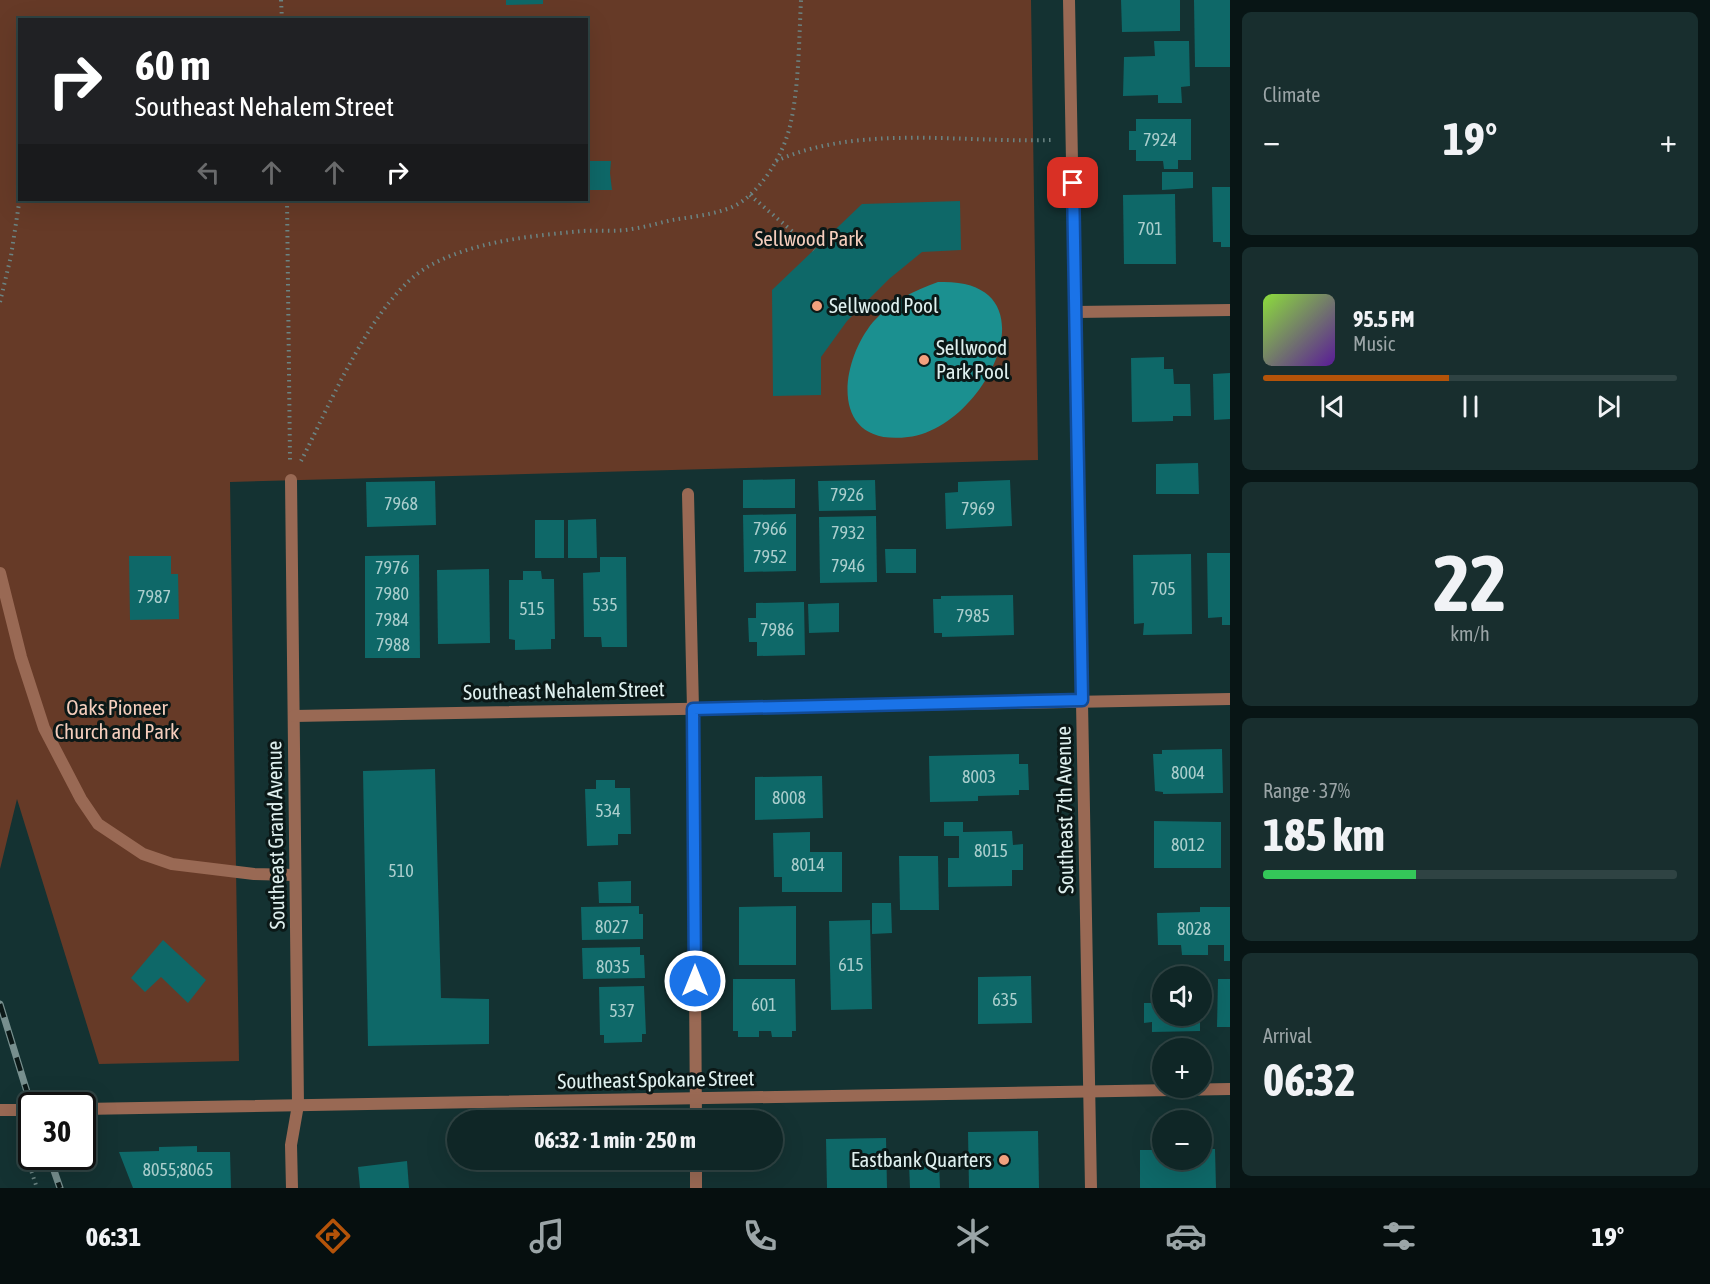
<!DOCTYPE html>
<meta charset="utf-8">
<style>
body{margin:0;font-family:"Asap Condensed",sans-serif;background:#182e2e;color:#f1f3f6;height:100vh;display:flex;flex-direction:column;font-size:22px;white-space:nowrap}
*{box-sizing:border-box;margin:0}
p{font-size:20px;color:#9ba5a7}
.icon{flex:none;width:33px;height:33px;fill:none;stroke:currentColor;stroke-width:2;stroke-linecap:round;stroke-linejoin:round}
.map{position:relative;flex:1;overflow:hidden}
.details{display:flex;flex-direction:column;gap:12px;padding:12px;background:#081515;width:480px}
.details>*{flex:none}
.banner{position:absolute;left:18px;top:18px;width:570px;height:183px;border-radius:0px;box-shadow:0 6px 24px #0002,0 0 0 2px #2f4343;background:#202124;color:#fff;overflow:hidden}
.fabs{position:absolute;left:1152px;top:966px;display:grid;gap:12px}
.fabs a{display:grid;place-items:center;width:60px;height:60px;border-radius:50%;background:#0f2626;box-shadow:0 6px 24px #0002,0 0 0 2px #2f4343;font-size:30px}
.speed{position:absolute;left:18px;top:1092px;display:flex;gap:12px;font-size:30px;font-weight:700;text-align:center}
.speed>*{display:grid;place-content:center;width:78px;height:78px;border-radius:50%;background:#0f2626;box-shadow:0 6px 24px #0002,0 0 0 2px #2f4343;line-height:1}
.speed .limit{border:3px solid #111;border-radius:9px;background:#fff;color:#111}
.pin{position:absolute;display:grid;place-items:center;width:51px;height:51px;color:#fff;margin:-26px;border-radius:12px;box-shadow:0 3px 9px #0006}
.me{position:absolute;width:66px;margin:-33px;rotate:0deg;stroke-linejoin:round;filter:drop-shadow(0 0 4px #0008)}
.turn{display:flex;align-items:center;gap:21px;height:126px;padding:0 18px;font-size:27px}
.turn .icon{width:78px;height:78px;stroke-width:2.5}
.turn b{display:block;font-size:42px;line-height:51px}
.lanes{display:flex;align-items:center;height:57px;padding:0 18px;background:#0003;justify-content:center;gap:30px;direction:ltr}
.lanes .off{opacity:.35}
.big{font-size:45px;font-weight:700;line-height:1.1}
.details .tile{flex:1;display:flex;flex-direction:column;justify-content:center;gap:9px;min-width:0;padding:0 21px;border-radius:9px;background:#182e2e}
.details .dial{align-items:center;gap:0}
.dial b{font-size:78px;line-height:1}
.song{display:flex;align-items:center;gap:18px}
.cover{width:72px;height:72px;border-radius:9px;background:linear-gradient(135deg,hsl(90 70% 55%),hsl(270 70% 35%))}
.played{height:6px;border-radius:3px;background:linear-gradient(90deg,#b45309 45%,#2f4343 45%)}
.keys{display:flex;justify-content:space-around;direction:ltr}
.heat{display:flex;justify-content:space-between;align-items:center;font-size:33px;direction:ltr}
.charge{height:9px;border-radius:4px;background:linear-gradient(90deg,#34c759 37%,#2f4343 0)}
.trip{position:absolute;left:447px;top:1110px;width:336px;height:60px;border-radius:30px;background:#0f2626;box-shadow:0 6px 24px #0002,0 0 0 2px #2f4343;font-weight:700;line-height:60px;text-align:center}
.tab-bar{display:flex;height:96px;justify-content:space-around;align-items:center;background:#060f0f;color:#9ba5a7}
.tab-bar .icon{width:42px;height:42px}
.tab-bar .selected{color:#b45309}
.tab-bar b{font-size:27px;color:#f1f3f6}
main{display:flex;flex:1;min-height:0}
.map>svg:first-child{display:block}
.green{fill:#663a27;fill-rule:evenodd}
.water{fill:#1b9090}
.building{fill:#0e6868}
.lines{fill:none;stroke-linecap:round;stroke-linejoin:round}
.path{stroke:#6b8483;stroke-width:4;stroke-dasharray:1.5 4.5;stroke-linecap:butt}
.lane{stroke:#996954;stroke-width:12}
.street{stroke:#996954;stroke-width:12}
.rail-casing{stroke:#778f8e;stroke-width:7}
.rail{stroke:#0b1817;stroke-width:4.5;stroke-dasharray:14;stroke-linecap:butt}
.route-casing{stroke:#114b97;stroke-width:15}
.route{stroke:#1a73e8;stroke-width:10}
.poi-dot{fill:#f2a17e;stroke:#0b1817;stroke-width:2}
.labels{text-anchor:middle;stroke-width:6;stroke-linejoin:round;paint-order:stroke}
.number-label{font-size:18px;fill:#abcecd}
.park-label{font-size:21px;fill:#f5cebd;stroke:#0b1817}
.poi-label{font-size:21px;fill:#dff0ef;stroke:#0b1817;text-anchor:start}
.street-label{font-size:21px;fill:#dff0ef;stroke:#0b1817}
</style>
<main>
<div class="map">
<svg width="1230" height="1188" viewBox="0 0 1230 1188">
<rect width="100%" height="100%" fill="#143232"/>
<path class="green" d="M 0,0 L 1031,0 L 1038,460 L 230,482 L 239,1061 L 99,1064 L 17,799 L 0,869 ZM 20,20 L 586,20 L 586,200 L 20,200 Z"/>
<path class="water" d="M 938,282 C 1058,277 987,428 908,437 C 830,447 838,365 873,322 C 891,302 913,291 938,282 Z"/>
<g class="building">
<polygon points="506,0 543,0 543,4 506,5"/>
<polygon points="1121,0 1180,0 1180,31 1122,32"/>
<polygon points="1194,0 1230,0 1230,67 1195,67"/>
<polygon points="1154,41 1189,41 1190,86 1181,87 1182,103 1158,103 1158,95 1123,96 1124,57 1155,56"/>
<polygon points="1136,119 1191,119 1191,160 1178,160 1178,169 1164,169 1163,161 1136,161 1136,150 1129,150 1129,131 1136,131"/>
<polygon points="586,161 611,161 610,173 612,190 587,190 587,170 589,170"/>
<polygon points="1162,172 1193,172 1193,188 1162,190"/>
<polygon points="1212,187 1230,187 1230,247 1221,247 1221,242 1213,242"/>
<polygon points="1175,194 1176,264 1124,264 1123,195"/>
<polygon points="960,201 961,250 922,252 889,279 847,321 821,357 821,395 773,396 772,290 862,204"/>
<polygon points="1164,357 1164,369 1173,369 1174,384 1190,384 1191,416 1173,416 1173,421 1132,422 1131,358"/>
<polygon points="1230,373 1230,419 1214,420 1213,374"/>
<polygon points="1198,463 1199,494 1156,494 1156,464"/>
<polygon points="795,479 795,508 743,508 743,480"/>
<polygon points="875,480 876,510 819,511 818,481"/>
<polygon points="1010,480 1012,526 946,529 945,493 958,492 958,482"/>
<polygon points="435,481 436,525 367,527 366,482"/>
<polygon points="796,514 796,571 744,572 743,515"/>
<polygon points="876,516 877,582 820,583 819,517"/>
<polygon points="596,519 597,558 568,558 568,520"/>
<rect x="535" y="520" width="29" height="38"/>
<polygon points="885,549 916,549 916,573 886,573"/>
<polygon points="1207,553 1230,553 1230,625 1222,625 1222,617 1208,618"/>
<polygon points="1191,554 1192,634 1143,635 1144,623 1134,624 1133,555"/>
<polygon points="419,555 420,658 365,658 365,556"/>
<polygon points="129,556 171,556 171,574 178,574 179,619 130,620"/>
<polygon points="600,557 626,557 627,647 602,647 601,637 584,637 583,573 600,572"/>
<polygon points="489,569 490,643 438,644 437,570"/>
<polygon points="523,571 541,571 542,579 554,579 555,639 551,639 551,649 515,650 515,640 509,639 509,580 523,580"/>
<polygon points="1013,595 1014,635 942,637 942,633 934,633 933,599 941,599 941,596"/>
<polygon points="804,602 805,655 757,656 757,642 749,642 748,618 756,618 756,603"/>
<polygon points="839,603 839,632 809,633 808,604"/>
<polygon points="1222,749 1223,793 1163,794 1163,792 1155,791 1153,754 1162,754 1162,750"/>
<polygon points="1019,754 1019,764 1028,764 1029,790 1019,790 1019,795 978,796 978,801 930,802 929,756"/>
<polygon points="435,769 441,998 489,999 489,1044 368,1046 363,771"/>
<polygon points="822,776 823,818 755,820 755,777"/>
<polygon points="596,780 615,780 615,788 630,788 631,834 618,834 618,845 587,846 585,789 596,789"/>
<polygon points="1154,821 1221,822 1221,868 1154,868"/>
<polygon points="944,822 963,822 963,832 1012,831 1013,845 1023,844 1023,870 1012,870 1012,886 948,887 948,858 959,858 959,836 944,836"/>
<polygon points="810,832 810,852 842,852 842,892 782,892 782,877 774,877 773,833"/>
<polygon points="899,856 938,856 939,910 900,910"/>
<polygon points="631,881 631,903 599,903 598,882"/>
<polygon points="872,903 891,903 892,933 872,934"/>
<polygon points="639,906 639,914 643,914 643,939 582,940 581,907"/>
<polygon points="796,906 796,965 739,965 739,907"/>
<polygon points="1200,907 1230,907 1230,961 1224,961 1224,945 1208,945 1208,955 1182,955 1181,945 1158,945 1157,913 1200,912"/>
<polygon points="870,920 872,1009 831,1010 829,921"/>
<polygon points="163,940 206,980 188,1003 161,977 145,992 131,978"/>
<polygon points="640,947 640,955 644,955 645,978 583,979 582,948"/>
<polygon points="1031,976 1032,1023 978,1024 978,977"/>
<polygon points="733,979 795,979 796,1031 792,1031 792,1037 772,1037 771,1031 759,1031 759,1037 738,1037 738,1031 733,1031"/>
<polygon points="1218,979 1230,979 1230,1027 1217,1027"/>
<polygon points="644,986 646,1034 642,1034 642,1042 604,1043 604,1035 600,1035 599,987"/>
<polygon points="1151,988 1162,988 1162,1016 1200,1016 1200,1031 1152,1032 1152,1022 1144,1023 1144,1003 1152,1003"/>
<rect x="1202" y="1000" width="3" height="16"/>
<polygon points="1038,1131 1039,1188 969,1188 968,1132"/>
<polygon points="886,1138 887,1188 827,1188 826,1139"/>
<polygon points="197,1146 197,1152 230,1152 231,1188 133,1188 119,1152 159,1151 159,1147"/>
<polygon points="1202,1149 1215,1149 1216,1188 1140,1188 1140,1150 1162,1150 1162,1160 1202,1160"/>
<polygon points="407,1161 409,1188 360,1188 358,1167"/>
<polygon points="939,1162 940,1188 910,1188 909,1163"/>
</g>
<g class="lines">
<g class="path">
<polyline points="281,0 282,20"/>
<path d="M 776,161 C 859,124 962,143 1051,140"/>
<polyline points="750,195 814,250"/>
<polyline points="287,200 290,460"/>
<polyline points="0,302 11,256 20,197"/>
<path d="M 301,461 C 330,405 373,298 429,266 C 474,241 531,236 582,231 C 599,230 616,232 632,229 C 646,227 659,223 672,220 C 691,217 711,215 730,208 C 759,196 783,156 790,126 C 799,88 799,39 801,0"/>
<polyline points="18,1132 37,1188"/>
</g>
<polyline class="lane" points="0,573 21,657 44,728 81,799 98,824 143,854 172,864 254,874 295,875"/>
<g class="street">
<polyline points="1069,0 1091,1188"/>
<polyline points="1075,312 1230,310"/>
<polyline points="291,480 298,1105 291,1145 292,1188"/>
<polyline points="688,494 693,709 696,1120"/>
<polyline points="294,716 1230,699"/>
<polyline points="82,1109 1230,1089"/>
<polyline points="0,1110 32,1110"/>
<polyline points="696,1188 696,1160"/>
</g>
<defs>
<g id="rail">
<polyline points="0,1004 32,1108"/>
<polyline points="49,1156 60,1188"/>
</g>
</defs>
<use href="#rail" class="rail-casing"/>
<use href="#rail" class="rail"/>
</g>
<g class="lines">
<defs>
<polyline id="route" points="695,981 693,709 1082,700 1073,183"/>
</defs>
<use href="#route" class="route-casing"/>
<use href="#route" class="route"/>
</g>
<g class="poi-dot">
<circle cx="817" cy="306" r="6"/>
<circle cx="924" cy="360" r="6"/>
<circle cx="1004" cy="1160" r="6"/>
</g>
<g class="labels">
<g class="number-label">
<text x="1160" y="146">7924</text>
<text x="1150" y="235">701</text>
<text x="847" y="501">7926</text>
<text x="401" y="510">7968</text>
<text x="978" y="515">7969</text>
<text x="770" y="535">7966</text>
<text x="848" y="539">7932</text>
<text x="770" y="563">7952</text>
<text x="848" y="572">7946</text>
<text x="392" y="574">7976</text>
<text x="1163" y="595">705</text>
<text x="392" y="600">7980</text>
<text x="154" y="603">7987</text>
<text x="605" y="611">535</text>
<text x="532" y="615">515</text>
<text x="973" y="622">7985</text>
<text x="392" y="626">7984</text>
<text x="777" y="636">7986</text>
<text x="393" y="651">7988</text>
<text x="1188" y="779">8004</text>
<text x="979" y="783">8003</text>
<text x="789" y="804">8008</text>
<text x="608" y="817">534</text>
<text x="1188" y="851">8012</text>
<text x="991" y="857">8015</text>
<text x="808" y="871">8014</text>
<text x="401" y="877">510</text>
<text x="612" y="933">8027</text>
<text x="1194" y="935">8028</text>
<text x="851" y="971">615</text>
<text x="613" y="973">8035</text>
<text x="1005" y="1006">635</text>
<text x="764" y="1011">601</text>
<text x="622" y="1017">537</text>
<text x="178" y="1176">8055;8065</text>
</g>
<g class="park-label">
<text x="809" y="246">Sellwood Park</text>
<text x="117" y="715">Oaks Pioneer<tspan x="117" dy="24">Church and Park</tspan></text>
</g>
<g class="poi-label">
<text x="829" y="313">Sellwood Pool</text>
<text x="936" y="355">Sellwood<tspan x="936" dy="24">Park Pool</tspan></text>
<text x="992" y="1167" text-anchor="end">Eastbank Quarters</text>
</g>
<g class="street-label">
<text transform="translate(564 691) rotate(-1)" y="7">Southeast Nehalem Street</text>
<text transform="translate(1065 810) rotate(-91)" y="7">Southeast 7th Avenue</text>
<text transform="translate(276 835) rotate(-91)" y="7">Southeast Grand Avenue</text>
<text transform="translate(656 1080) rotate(-1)" y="7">Southeast Spokane Street</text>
</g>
</g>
</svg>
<div class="fabs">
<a><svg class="icon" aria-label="sound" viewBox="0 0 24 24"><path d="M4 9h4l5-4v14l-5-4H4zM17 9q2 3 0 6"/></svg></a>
<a>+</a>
<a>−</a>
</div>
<div class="speed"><div class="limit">30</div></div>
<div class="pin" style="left:1073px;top:183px;background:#d93025"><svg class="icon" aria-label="arrive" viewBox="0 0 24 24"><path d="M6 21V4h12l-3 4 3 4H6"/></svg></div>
<svg class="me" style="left:695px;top:981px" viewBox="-20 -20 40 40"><circle r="17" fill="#1a73e8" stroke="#fff" stroke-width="3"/><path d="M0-11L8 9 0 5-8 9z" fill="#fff"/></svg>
<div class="trip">06:32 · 1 min · 250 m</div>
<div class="banner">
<div class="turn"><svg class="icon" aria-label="right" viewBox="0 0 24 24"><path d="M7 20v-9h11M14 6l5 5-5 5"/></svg><div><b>60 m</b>Southeast Nehalem Street</div></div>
<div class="lanes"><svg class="icon off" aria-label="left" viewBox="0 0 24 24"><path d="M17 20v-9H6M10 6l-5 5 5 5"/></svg><svg class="icon off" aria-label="ahead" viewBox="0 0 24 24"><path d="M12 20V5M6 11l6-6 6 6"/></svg><svg class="icon off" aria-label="ahead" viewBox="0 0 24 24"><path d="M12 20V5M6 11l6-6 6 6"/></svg><svg class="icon" aria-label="right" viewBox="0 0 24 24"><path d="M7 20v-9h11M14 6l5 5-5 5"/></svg></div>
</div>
</div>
<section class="details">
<div class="tile"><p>Climate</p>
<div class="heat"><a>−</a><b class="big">19°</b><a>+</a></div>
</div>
<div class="tile">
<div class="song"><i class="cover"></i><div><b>95.5 FM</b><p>Music</p></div></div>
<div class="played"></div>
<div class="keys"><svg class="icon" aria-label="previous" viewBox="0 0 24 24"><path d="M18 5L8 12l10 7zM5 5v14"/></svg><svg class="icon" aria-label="pause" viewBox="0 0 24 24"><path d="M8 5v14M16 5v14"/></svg><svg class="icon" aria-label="next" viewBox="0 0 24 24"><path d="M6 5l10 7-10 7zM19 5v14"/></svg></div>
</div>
<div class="tile dial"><b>22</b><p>km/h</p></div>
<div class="tile"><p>Range · 37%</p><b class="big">185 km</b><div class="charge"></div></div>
<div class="tile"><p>Arrival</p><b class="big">06:32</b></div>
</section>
</main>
<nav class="tab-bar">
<b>06:31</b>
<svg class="icon selected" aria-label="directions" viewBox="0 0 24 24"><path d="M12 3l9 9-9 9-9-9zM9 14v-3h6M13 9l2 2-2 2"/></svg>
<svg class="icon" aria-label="music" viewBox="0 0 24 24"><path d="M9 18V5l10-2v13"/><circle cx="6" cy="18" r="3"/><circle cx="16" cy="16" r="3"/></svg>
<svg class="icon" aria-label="phone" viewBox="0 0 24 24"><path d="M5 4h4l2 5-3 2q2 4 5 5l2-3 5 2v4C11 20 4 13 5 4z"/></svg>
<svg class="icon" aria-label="climate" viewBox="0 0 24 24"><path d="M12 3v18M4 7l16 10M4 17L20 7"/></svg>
<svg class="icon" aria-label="car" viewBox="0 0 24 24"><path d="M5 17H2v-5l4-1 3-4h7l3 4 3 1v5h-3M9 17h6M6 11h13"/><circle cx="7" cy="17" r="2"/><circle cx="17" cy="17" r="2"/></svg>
<svg class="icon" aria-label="filters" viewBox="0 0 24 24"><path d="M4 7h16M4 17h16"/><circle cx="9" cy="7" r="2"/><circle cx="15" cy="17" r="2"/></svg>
<b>19°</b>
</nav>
